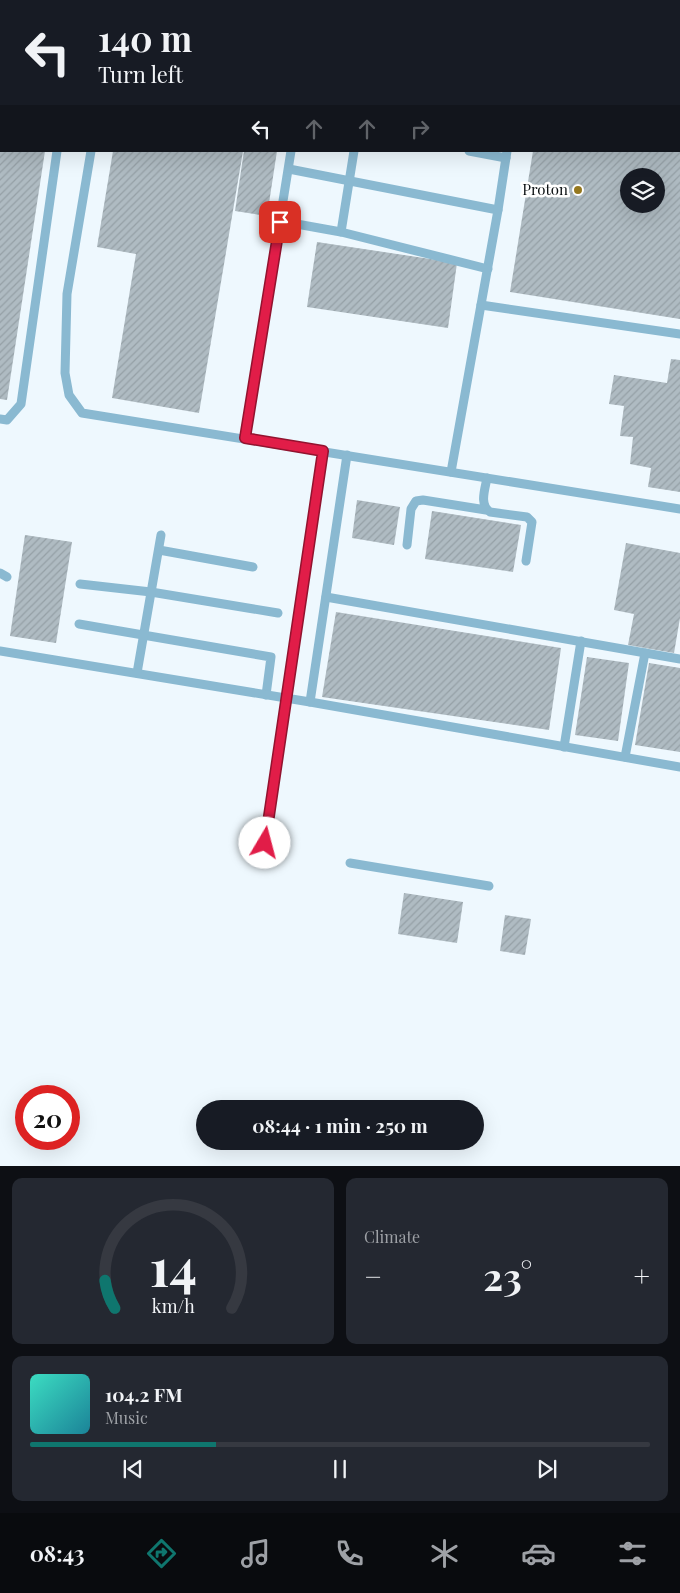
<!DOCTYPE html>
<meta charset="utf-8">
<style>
body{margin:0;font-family:"Playfair Display",serif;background:#242831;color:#f1f3f6;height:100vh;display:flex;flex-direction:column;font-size:19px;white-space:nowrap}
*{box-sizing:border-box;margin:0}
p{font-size:16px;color:#9ea1a6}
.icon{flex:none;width:28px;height:28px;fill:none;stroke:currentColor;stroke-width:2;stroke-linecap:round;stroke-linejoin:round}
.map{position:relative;height:1166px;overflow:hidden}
.details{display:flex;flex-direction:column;gap:12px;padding:12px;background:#0d0f14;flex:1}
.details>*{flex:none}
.guide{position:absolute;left:0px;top:0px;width:680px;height:152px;box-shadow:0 5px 20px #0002;background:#171b24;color:#f1f3f6;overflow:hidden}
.fabs{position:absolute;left:620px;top:168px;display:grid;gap:10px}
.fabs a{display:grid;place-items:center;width:45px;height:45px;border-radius:50%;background:#171b24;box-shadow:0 5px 20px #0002;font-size:25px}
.speed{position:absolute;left:15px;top:1085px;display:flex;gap:10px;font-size:25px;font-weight:700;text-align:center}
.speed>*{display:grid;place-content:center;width:65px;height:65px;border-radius:50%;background:#171b24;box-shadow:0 5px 20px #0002;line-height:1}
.speed .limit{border:8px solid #d22;background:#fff;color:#111}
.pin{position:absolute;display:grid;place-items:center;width:42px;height:42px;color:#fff;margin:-21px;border-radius:10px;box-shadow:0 2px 8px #0006}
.me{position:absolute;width:55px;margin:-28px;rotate:8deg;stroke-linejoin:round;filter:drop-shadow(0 0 4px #0008)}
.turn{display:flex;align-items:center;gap:18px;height:105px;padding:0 15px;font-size:22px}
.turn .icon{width:65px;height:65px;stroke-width:2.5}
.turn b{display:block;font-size:35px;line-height:42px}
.lanes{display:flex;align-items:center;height:48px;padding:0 15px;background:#0003;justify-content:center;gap:25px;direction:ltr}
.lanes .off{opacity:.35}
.big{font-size:38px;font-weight:700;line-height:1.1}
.details .tile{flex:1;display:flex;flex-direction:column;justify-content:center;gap:8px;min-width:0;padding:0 18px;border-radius:10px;background:#242831}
.details .dial{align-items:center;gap:0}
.dial svg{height:130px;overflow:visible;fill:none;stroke:#363941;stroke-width:7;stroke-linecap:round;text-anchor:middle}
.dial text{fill:#f1f3f6;stroke:none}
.song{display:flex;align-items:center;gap:15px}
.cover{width:60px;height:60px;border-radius:8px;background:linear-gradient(135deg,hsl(170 70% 55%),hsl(190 70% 35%))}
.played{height:5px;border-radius:2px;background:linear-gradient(90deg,#0f766e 30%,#363941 30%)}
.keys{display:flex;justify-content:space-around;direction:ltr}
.heat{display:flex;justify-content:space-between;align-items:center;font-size:28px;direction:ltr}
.details .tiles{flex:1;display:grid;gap:12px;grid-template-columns:1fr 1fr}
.tile:last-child{grid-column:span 2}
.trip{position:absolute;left:196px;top:1100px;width:288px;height:50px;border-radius:25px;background:#171b24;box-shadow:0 5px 20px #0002;font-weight:700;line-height:50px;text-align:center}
.dock{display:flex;height:80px;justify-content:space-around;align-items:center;background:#090b0e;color:#9ea1a6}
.dock .icon{width:35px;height:35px}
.dock .current{color:#0f766e}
.dock b{font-size:22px;color:#f1f3f6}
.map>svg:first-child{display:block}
.building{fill:url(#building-hatch);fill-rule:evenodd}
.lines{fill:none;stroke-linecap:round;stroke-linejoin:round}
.lane{stroke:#8ab9d1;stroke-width:9}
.lane-bridge{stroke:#8ab9d1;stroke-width:9}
.route-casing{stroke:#92132f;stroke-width:12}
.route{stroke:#e11d48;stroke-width:9}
.poi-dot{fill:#95781f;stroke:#fff;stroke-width:2}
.labels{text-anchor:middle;stroke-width:5;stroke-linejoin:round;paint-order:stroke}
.poi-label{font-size:15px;fill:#0b1012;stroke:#fff;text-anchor:end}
</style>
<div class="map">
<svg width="680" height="1166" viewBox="0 0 680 1166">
<defs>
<pattern id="building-hatch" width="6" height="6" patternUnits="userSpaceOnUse" patternTransform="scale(1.25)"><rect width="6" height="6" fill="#afbbc2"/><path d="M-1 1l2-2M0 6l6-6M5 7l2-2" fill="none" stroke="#95a0a6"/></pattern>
</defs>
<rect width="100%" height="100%" fill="#eef8fe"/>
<g class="building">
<polygon points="0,151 45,151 7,400 0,399"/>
<polygon points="113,151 243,151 199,413 112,398 136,254 97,247"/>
<polygon points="244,151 277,151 267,216 235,211"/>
<path d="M 533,151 L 680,151 L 680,319 L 510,292 ZM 629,176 L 656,176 L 656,204 L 629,204 Z"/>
<polygon points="317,242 457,263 448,328 307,307"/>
<polygon points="671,359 680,360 680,492 648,487 651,468 630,464 633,437 620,436 624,406 609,404 614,375 667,383"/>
<polygon points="357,500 400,507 394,545 352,538"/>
<polygon points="432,511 521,525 513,572 425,559"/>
<polygon points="25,535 72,542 56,643 10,636"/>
<polygon points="626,543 680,553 680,618 674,653 628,645 634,614 614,610"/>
<polygon points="336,612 561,648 549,730 322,697"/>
<polygon points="587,657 629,663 618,741 575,735"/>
<polygon points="649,663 680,668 680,752 635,745"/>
<polygon points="404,893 463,902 457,943 398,934"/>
<polygon points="505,915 531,919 525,955 500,951"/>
</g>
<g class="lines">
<g class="lane">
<polyline points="396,0 403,1"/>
<polyline points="78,1 78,0"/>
<polyline points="116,1 116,0"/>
<polyline points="314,1 315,0"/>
<polyline points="679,50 680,51"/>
<polyline points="91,151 67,294 65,373 69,395 82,413 680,509"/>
<polyline points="469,151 506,158"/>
<polyline points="289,169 498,210 451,472"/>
<polyline points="498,210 507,151"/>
<polyline points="280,221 341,232 354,151"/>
<polyline points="341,232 488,269"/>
<polyline points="481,305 680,334"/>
<polyline points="0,419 7,420 21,404 57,151"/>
<polyline points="245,438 291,151"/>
<path d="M 487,478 C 485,489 479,505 490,512 L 527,517 L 532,522 L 526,561"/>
<polyline points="317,495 323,451"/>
<polyline points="407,545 411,509 416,501 423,500 486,510"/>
<polyline points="159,550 253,567"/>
<polyline points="0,573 7,577"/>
<polyline points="80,584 151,592 278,613"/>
<polyline points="326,597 680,659"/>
<polyline points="79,624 271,657 266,695"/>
<polyline points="0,651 310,702 680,767"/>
<polyline points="137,673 161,535"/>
<polyline points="310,702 347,455"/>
<polyline points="564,747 581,641"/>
<polyline points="625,757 645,653"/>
<polyline points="350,863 489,886"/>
</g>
<polyline class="lane-bridge" points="265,843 317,495"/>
</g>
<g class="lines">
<defs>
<polyline id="route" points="265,843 323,451 245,438 280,222"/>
</defs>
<use href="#route" class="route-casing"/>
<use href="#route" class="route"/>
</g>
<circle class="poi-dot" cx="578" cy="190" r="5"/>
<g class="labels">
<g class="poi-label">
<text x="568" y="195">Proton</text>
</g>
</g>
</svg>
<div class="fabs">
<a><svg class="icon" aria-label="layers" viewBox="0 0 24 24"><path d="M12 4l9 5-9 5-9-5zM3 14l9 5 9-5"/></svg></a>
</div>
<div class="speed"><div class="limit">20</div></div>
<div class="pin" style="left:280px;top:222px;background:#d93025"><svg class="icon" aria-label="arrive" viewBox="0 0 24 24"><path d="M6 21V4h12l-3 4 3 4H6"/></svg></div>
<svg class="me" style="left:265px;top:843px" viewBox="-20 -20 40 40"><circle r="19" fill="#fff"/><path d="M0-13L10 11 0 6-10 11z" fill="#e11d48"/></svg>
<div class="trip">08:44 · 1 min · 250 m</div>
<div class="guide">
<div class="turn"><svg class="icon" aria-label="left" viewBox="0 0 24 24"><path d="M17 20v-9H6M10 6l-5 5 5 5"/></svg><div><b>140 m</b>Turn left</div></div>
<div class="lanes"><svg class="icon" aria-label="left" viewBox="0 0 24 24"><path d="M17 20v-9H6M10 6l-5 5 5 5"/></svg><svg class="icon off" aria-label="ahead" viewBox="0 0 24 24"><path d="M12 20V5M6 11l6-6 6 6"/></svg><svg class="icon off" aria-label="ahead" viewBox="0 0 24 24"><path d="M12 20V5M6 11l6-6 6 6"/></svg><svg class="icon off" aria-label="right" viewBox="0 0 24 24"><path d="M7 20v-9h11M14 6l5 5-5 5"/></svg></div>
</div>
</div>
<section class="details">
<div class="tiles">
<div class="tile dial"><svg viewBox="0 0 100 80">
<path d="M14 69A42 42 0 1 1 86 69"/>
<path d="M14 69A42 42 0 0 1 8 52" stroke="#0f766e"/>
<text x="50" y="56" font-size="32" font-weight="700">14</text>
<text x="50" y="72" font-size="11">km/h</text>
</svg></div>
<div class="tile"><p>Climate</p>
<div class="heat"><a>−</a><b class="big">23°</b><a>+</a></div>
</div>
<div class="tile">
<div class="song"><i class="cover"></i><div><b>104.2 FM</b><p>Music</p></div></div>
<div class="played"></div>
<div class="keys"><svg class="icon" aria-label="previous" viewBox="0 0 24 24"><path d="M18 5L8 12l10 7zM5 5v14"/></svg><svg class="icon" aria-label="pause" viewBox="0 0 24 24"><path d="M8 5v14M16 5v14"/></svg><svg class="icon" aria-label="next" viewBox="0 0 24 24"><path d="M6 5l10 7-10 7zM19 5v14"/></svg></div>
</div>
</div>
</section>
<nav class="dock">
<b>08:43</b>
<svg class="icon current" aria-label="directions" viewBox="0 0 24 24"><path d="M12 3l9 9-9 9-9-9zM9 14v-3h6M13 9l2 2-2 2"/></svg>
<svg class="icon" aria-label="music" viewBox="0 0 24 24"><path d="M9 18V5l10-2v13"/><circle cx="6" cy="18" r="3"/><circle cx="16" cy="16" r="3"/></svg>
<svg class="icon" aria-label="phone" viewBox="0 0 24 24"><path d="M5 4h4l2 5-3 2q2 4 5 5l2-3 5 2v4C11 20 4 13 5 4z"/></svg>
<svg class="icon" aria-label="climate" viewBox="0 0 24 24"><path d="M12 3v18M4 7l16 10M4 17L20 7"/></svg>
<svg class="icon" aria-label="car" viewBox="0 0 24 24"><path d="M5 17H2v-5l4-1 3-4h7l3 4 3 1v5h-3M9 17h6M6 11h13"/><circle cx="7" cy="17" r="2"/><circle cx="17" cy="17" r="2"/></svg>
<svg class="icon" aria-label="filters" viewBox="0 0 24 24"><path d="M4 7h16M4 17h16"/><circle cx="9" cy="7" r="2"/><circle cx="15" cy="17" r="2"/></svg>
</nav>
